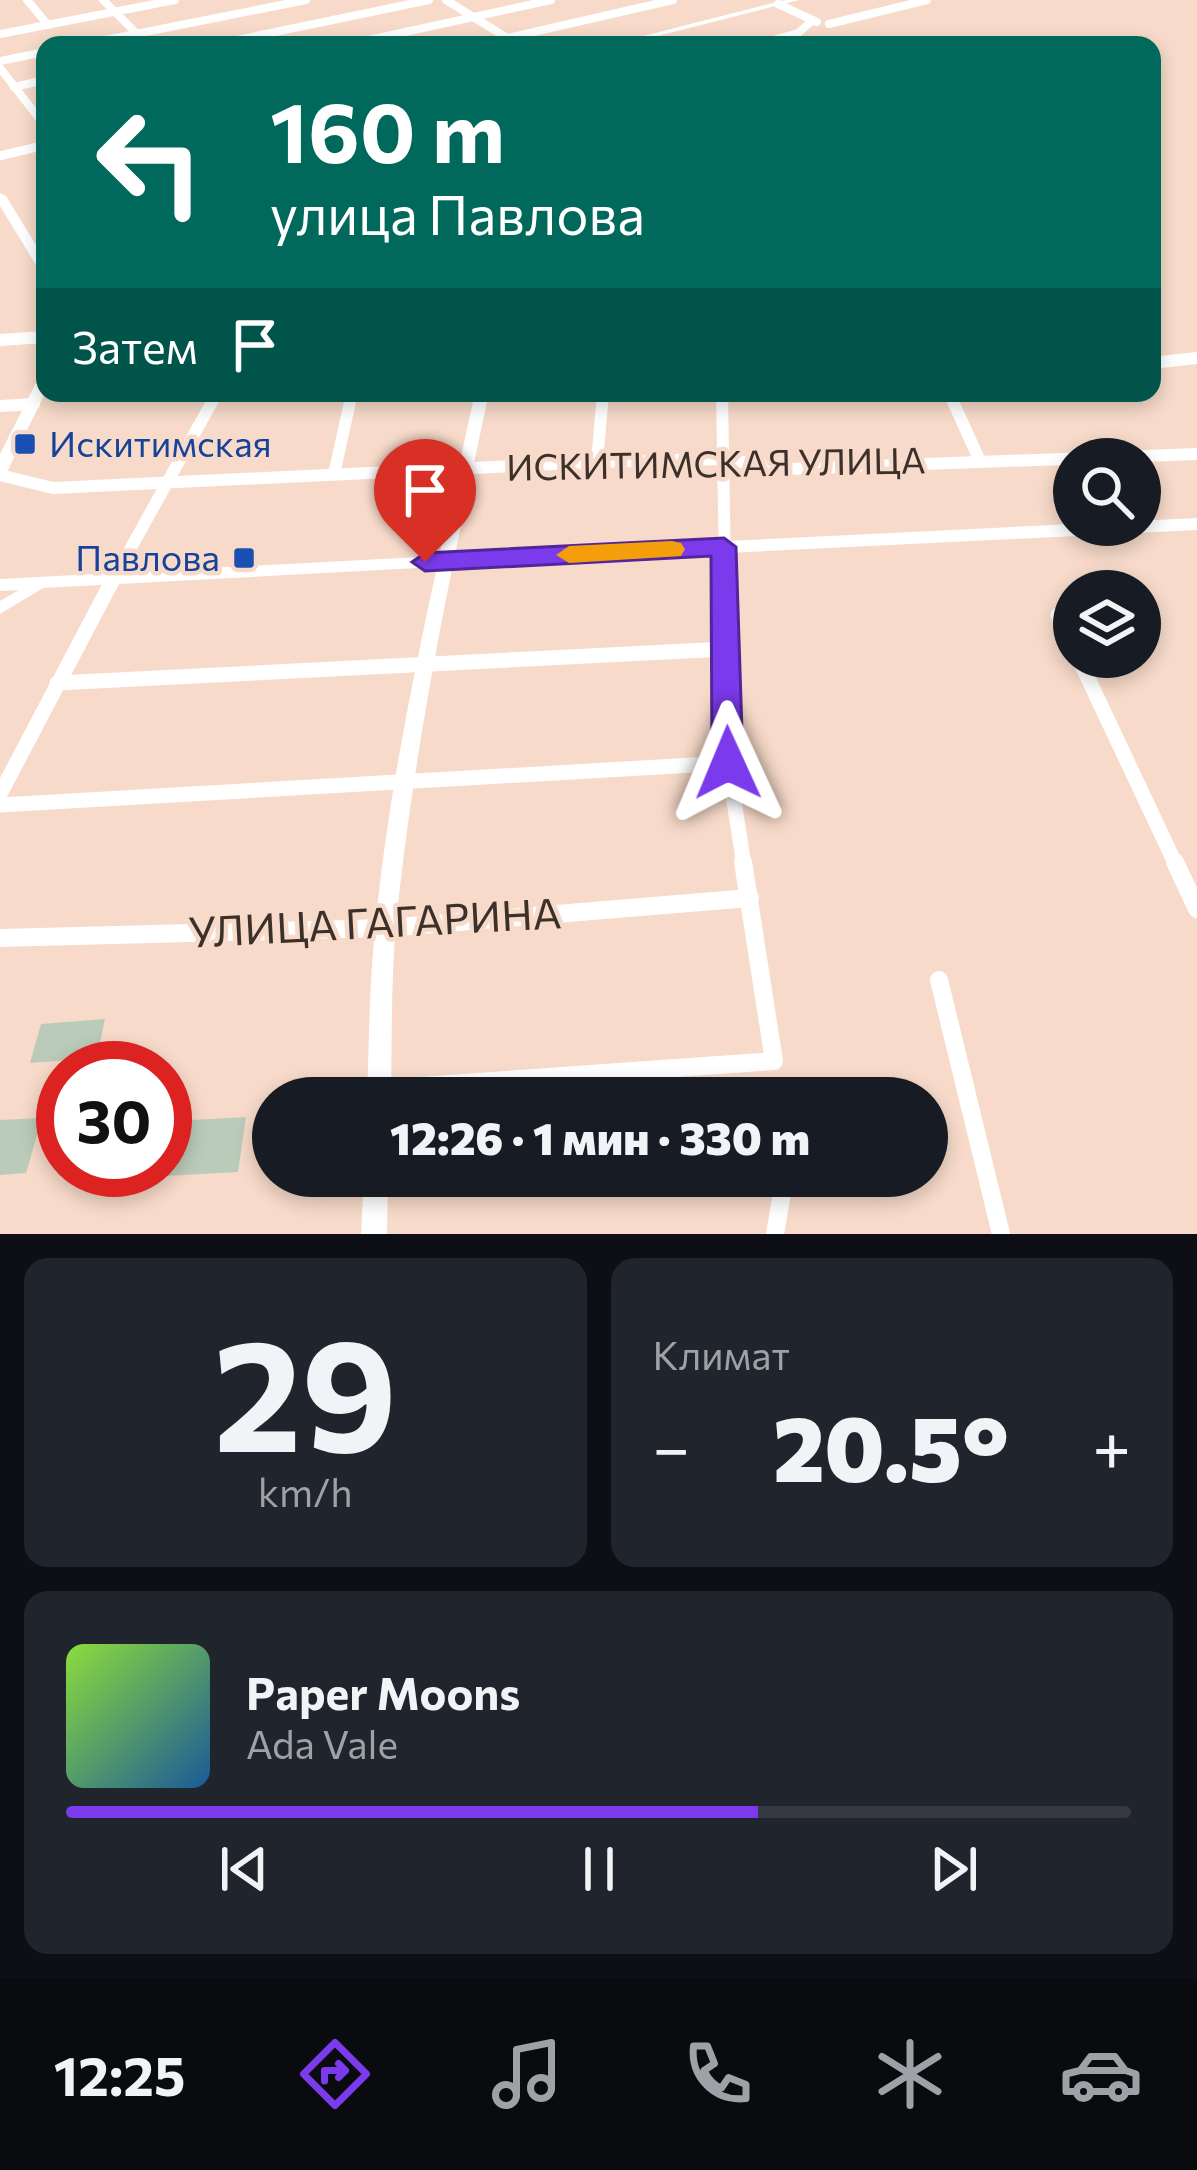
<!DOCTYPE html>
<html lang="ru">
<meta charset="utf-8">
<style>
body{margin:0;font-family:Commissioner,sans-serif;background:#20242c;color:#f1f3f6;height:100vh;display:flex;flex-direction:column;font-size:45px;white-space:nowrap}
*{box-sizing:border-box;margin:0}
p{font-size:39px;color:#9ea1a6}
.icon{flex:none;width:66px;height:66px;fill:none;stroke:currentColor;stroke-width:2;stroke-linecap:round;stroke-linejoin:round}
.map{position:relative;height:1234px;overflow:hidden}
.drawer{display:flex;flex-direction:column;gap:24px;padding:24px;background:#0d0f14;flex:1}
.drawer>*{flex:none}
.guide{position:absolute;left:36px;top:36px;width:1125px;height:366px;border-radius:24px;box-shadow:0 6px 18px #0003;background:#00695c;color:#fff;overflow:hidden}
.buttons{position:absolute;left:1053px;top:438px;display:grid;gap:24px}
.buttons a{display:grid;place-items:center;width:108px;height:108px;border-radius:50%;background:#171b24;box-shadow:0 6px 18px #0003;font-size:60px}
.speed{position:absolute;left:36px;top:1041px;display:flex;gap:24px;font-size:60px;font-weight:700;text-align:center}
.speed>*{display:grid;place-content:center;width:156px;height:156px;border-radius:50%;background:#171b24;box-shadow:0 6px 18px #0003;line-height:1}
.speed .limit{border:18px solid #d22;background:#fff;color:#111}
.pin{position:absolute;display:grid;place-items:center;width:102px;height:102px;color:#fff;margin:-123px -51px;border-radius:50% 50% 50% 0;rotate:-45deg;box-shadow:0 0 12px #0007}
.pin .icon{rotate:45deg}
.me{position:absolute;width:132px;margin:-66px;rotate:359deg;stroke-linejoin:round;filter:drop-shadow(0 0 9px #0008)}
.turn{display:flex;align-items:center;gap:42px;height:252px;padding:0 36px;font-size:54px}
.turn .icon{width:156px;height:156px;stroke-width:2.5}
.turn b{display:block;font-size:84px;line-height:102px}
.then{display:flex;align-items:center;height:114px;padding:0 36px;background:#0003;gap:24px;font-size:45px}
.big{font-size:90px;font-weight:800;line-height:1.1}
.drawer .tile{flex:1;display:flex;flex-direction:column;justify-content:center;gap:18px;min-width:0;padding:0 42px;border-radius:24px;background:#20242c}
.drawer .dial{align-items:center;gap:0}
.dial b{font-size:156px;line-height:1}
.song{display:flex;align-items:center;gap:36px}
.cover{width:144px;height:144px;border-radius:18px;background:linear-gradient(135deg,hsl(90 70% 55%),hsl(210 70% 35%))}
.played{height:12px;border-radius:6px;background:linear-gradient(90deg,#7c3aed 65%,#363941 65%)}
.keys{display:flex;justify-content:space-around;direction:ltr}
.heat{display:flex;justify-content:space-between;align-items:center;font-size:66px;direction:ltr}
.drawer .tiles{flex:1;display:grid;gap:24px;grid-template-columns:1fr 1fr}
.tile:last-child{grid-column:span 2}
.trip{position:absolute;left:252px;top:1077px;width:696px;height:120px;border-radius:60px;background:#171b24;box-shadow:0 6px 18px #0003;font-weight:800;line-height:120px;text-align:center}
.menu{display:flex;height:192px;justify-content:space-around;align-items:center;background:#090b0e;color:#9ea1a6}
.menu .icon{width:84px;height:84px}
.menu .current{color:#7c3aed}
.menu b{font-size:54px;color:#f1f3f6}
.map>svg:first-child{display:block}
.green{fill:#bbcbb9}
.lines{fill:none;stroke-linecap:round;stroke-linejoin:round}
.minor-far4{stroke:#fff;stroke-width:8}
.minor-far3{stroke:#fff;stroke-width:9}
.minor-far2{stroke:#fff;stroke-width:12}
.minor-far1{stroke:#fff;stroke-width:15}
.minor{stroke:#fff;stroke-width:18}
.tertiary{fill:#fff;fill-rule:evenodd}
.secondary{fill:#fff;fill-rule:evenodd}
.route{fill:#7c3aed;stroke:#51269a;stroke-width:3}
.slow{fill:#f59e0b}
.transit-dot{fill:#1a4fb4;stroke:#f7dac9;stroke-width:4.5}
.labels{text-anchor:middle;stroke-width:9;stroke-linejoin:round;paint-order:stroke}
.transit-label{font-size:36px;fill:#164399;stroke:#f7dac9;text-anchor:start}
.street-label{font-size:36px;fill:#3c312a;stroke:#f7dac9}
.near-street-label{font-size:42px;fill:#3c312a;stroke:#f7dac9}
</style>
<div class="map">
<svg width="1197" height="1234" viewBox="0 0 1197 1234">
<rect width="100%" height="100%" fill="#f7dac9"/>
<g class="green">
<polygon points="105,1019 97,1058 30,1063 41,1024"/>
<polygon points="246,1117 238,1172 165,1176 175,1121"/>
<polygon points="42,1118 26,1173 0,1175 0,1120"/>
</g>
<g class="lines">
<g class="minor-far4">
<polyline points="27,0 48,25"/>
<polyline points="103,0 148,45"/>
<polyline points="446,0 509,39"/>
<polyline points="778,4 817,22"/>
<polyline points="829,24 927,0"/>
<polyline points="0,34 175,0"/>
<polyline points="80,45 306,0"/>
<polyline points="213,45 429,0"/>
<polyline points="346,45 551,0"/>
<polyline points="477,45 673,0"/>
<polyline points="755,45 798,33 812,21"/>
<polyline points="0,61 45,52"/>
<polyline points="0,68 45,126"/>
<polyline points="14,87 45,80"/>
<polyline points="25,150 45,145"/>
</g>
<polyline class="minor-far3" points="0,156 37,147"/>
<g class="minor-far2">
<polyline points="0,340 45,337"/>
<polyline points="1152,363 1197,358"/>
<polyline points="722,393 725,571"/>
<polyline points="949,393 979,459"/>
<polyline points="0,406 34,404"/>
<polyline points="597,462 603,393"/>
<polyline points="334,474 352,393"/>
<polyline points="0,475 53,488 597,462 723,459 790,469 1197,454"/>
<polyline points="443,561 1197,524"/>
<polyline points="118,571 217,393"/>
</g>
<g class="minor-far1">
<polyline points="725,568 728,763 744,865"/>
<polyline points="1058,615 1074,649"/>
<polyline points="1078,657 1176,865"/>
<polyline points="57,683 726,649"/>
<polyline points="0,794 119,568"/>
<polyline points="0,805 728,763"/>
</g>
<g class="minor">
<polyline points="1175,862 1197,909"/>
<polyline points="0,938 386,928 750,898"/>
<polyline points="939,980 1001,1234"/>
<polyline points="379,1089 774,1061 743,862"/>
<polyline points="775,1234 785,1176"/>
</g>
<g class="tertiary">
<polygon points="785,0 799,0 622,45 608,45"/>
<path d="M 475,393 L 489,393 C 451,569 414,745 396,924 C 391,982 392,1040 391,1098 L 367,1098 C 369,1046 369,993 374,941 C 385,815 410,690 437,567 L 43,588 L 0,614 L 0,601 L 19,590 L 0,591 L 0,579 L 439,556 Z"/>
<polygon points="364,1176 388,1176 387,1234 361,1234"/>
</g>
<g class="secondary">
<polygon points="0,193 6,196 45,260 45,274 39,270 0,206"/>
<polygon points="45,375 45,393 8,470 0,475 0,454 38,379"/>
</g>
</g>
<polygon class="route" points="724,538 736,547 743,763 739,772 728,775 717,772 712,763 711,556 425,571 412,562 425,553"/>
<polygon class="slow" points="672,541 681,543 685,549 681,556 569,563 556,555 569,546"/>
<g class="transit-dot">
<rect x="13" y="432" width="24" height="24" rx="6"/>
<rect x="232" y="546" width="24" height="24" rx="6"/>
</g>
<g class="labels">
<g class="transit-label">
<text x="49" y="457">Искитимская</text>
<text x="220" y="571" text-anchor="end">Павлова</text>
</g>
<g class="street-label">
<text transform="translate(716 464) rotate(-1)" y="13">ИСКИТИМСКАЯ УЛИЦА</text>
</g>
<g class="near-street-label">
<text transform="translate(375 923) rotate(-3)" y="15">УЛИЦА ГАГАРИНА</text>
</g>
</g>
</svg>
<div class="buttons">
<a><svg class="icon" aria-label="search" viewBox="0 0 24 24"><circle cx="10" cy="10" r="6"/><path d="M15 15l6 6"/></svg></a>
<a><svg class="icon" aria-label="layers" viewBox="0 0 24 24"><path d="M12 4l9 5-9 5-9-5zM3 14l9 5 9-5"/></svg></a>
</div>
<div class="speed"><div class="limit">30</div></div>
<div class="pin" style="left:425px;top:562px;background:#d93025"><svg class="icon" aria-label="arrive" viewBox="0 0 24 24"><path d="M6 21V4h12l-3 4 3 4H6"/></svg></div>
<svg class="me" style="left:728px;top:763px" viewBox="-20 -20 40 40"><path d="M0-17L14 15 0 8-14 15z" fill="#7c3aed" stroke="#fff" stroke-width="4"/></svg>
<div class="trip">12:26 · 1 мин · 330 m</div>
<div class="guide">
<div class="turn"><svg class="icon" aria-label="left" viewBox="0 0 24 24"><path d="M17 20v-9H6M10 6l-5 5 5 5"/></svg><div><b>160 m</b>улица Павлова</div></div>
<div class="then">Затем<svg class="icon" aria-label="arrive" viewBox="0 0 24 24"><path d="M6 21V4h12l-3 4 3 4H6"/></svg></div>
</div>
</div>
<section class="drawer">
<div class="tiles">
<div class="tile dial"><b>29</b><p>km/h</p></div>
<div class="tile"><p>Климат</p>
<div class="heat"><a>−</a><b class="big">20.5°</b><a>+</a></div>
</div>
<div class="tile">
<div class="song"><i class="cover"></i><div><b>Paper Moons</b><p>Ada Vale</p></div></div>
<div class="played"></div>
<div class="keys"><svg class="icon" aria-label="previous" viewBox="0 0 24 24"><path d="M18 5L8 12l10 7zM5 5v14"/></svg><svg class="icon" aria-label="pause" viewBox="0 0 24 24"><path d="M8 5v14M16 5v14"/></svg><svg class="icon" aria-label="next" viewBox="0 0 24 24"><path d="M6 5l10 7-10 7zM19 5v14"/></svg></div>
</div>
</div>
</section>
<nav class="menu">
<b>12:25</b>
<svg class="icon current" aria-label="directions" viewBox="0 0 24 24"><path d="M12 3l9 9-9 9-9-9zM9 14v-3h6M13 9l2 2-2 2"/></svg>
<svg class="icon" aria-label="music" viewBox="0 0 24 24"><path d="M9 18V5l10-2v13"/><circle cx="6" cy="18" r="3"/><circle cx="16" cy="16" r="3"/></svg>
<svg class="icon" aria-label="phone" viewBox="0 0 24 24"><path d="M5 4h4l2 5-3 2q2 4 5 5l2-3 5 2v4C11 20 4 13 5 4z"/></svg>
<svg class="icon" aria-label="climate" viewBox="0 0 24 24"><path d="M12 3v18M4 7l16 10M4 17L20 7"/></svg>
<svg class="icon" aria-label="car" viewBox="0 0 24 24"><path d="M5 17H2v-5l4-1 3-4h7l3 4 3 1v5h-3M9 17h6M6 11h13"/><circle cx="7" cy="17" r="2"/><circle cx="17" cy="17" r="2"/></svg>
</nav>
